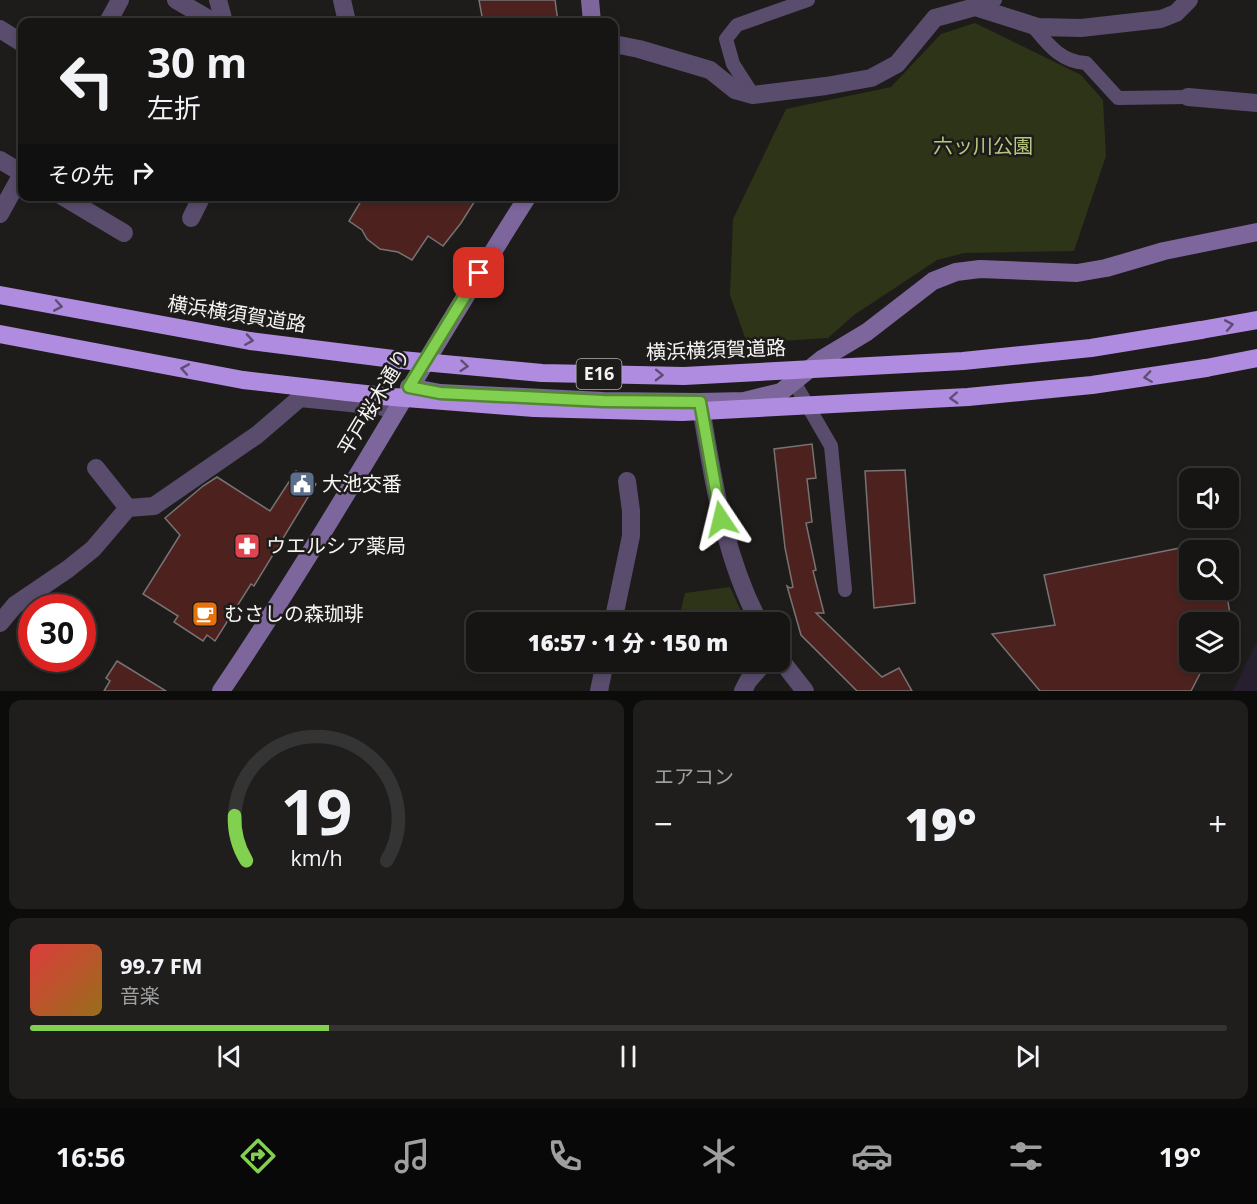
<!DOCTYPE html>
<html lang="ja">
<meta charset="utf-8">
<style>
body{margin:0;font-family:"Open Sans","Noto Sans JP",sans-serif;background:#1f1e1d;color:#f1f3f6;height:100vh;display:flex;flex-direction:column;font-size:22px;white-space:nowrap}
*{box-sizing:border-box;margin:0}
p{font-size:20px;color:#9e9fa0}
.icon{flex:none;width:33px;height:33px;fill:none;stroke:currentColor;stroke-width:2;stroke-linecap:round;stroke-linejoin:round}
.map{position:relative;height:691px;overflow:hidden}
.sheet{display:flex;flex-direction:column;gap:9px;padding:9px;background:#0c0c0b;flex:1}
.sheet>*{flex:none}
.hud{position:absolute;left:18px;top:18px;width:600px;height:183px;border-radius:12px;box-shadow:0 3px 9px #0003,0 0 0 2px #353434;background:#161514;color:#f1f3f6;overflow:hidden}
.fabs{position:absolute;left:1179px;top:468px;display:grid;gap:12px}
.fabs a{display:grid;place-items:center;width:60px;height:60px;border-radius:12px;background:#161514;box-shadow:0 3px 9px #0003,0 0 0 2px #353434;font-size:30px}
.speed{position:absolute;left:18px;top:594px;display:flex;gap:12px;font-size:30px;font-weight:700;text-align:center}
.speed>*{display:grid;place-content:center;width:78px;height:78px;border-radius:50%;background:#161514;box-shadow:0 3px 9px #0003,0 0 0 2px #353434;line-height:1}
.speed .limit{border:9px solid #d22;background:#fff;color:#111}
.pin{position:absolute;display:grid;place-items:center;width:51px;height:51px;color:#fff;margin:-26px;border-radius:12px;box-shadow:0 3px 9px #0006}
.me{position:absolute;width:66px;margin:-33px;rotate:350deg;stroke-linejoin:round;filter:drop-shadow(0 0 4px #0008)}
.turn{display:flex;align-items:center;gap:21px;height:126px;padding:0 30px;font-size:27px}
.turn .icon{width:78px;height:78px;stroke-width:2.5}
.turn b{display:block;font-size:42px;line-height:51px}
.then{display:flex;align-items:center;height:57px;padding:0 30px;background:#0003;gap:12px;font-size:22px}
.big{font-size:45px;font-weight:800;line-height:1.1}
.sheet .card{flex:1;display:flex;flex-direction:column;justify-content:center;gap:9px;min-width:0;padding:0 21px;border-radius:12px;background:#1f1e1d}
.sheet .dial{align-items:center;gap:0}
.dial svg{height:156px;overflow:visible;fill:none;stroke:#353434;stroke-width:7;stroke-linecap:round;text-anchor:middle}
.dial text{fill:#f1f3f6;stroke:none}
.song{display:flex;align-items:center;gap:18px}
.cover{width:72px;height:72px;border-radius:9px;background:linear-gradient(135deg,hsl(0 70% 55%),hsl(40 70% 35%))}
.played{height:6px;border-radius:3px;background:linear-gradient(90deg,#81d050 25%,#353434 25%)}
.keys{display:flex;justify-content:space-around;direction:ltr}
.heat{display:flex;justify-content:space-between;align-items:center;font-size:33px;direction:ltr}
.sheet .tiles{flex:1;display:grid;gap:9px;grid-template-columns:1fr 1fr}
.card:last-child{grid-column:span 2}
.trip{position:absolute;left:466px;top:612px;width:324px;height:60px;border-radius:12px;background:#161514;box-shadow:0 3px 9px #0003,0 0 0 2px #353434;font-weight:800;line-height:60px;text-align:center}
.tabs{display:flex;height:96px;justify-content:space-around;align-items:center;background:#090808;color:#9e9fa0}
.tabs .icon{width:42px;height:42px}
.tabs .current{color:#81d050}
.tabs b{font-size:27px;color:#f1f3f6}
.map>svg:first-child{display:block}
.education{fill:#271f2f}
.park{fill:#2e3417}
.building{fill:#4d221e;stroke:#777373;stroke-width:1.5}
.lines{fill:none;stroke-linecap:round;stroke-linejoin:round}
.lane{stroke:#594c6d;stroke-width:14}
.street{stroke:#594c6d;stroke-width:18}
.secondary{stroke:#7c669c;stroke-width:18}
.highway{stroke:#b08ce0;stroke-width:18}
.highway-bridge{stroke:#b08ce0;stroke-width:18}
.oneway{stroke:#5f4e73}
.route-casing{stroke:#548734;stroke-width:15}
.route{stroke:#81d050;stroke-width:10}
.labels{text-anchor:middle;stroke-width:5;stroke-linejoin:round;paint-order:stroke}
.shield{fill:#1d1c1a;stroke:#b4b3b2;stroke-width:1.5}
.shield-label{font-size:18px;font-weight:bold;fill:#f5f4f3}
.park-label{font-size:20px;fill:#b7c780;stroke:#1d1c1a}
.street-label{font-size:20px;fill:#f5f4f3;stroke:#1d1c1a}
.poi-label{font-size:20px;fill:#f5f4f3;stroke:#1d1c1a;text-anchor:start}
</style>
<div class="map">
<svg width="1257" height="691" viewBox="0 0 1257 691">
<rect width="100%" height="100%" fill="#1d1c1a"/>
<polygon class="education" points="1257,641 1257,691 1233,691"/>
<g class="park">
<polygon points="975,23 1081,75 1103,100 1106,156 1074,251 964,253 937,260 854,315 828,338 747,343 730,295 733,219 786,109 891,87 941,34"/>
<polygon points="730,587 746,622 678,622 685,593"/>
<polygon points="673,662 747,662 740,663 734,674"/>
</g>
<g class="building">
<polygon points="479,0 555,0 558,22 483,22"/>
<polygon points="364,196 478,196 461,223 443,246 428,236 412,260 398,252 380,249 367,239 362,230 349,221"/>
<polygon points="812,444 816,478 807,479 812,522 806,523 816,570 813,571 824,613 816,613 882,677 899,668 912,691 857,691 801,635 787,586 790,588 793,587 785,548 774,449"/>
<polygon points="905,470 915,603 874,608 865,471"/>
<polygon points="296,471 316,484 254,586 251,584 215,641 207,635 203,641 174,622 178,616 143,594 180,535 165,518 203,486 217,477 270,511"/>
<polygon points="1190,546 1190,590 1226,590 1230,614 1226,622 1190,622 1190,662 1206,662 1191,691 1040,691 992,634 1055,625 1044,575"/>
<polygon points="117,661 166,691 104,691 110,681 106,678"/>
</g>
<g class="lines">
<g class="lane">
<polyline points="975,7 995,0"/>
<path d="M 1032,25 C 1047,43 1060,62 1086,63 L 1118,98 L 1188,97"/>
<polyline points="753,95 733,64 726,39 737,25 808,0"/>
<polyline points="794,382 831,446 845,590"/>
</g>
<g class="street">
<polyline points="176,0 214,22"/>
<polyline points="218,0 224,22"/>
<polyline points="342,0 347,22"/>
<polyline points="108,22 120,0"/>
<polyline points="0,29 22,43"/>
<polyline points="614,44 639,49 710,70 735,90 753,95 826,86 871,78 897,64 935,18 975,7 1038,27 1081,28 1161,19 1176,13 1189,0"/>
<polyline points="1188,97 1257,103"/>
<polyline points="0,160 22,173"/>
<polyline points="62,196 124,233"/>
<polyline points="0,214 22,174"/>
<polyline points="191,218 202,196"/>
<path d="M 700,402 C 713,477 723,554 759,622"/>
<polyline points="96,468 128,508"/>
<polyline points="613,622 631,536 631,511 627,481"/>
<polyline points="0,623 15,605 68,569 93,549 128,508 154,506 257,435 300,398 380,406 395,410"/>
<polyline points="780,659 805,691"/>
<polyline points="599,691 605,662"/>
<polyline points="743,691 748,681 765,662"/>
</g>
<g class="secondary">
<polyline points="590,0 592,22"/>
<polyline points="409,387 440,393 603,401 700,402 744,401 781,392 822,359 867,332 933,281 956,272 980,269 1077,273 1106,268 1164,251 1257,232"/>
<path d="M 221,691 C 330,530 423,360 528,196"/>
</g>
<g class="highway">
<polyline points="1201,330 1257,320"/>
<polyline points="0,334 243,380 347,392"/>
<polyline points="1206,368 1257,358"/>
</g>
<g class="highway-bridge">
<polyline points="0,295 250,341 401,360 542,373 684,376 963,361 1091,348 1201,330"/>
<polyline points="347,392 393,397 534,408 682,412 968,397 1092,385 1206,368"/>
</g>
</g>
<defs><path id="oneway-chevron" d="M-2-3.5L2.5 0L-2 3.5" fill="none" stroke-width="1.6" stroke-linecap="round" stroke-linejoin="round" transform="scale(1.5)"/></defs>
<g class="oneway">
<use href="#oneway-chevron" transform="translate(58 306) rotate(10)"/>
<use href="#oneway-chevron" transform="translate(1229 325) rotate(-10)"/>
<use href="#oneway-chevron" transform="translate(249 340) rotate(9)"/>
<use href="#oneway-chevron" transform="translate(464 366) rotate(5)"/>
<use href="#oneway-chevron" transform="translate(185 369) rotate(-170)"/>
<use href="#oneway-chevron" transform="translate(659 375) rotate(1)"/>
<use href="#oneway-chevron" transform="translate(1148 377) rotate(172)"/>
<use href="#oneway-chevron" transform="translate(954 398) rotate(177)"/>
</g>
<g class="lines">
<defs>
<polyline id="route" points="479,273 409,387 440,393 603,401 700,402 721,519"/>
</defs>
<use href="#route" class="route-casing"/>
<use href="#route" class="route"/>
</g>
<defs>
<symbol id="civic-square" viewBox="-11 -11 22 22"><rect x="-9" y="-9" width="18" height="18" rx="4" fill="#5c6f8a" stroke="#1d1c1a"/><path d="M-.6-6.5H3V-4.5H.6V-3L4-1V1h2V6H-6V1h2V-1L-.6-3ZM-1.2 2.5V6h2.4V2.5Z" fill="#fff"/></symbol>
<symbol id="pharmacy-square" viewBox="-11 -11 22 22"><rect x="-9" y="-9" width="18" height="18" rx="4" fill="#e0444e" stroke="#1d1c1a"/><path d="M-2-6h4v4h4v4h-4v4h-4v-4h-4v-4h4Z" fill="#fff"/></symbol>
<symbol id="cafe-square" viewBox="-11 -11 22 22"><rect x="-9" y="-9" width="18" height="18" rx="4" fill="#e8710a" stroke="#1d1c1a"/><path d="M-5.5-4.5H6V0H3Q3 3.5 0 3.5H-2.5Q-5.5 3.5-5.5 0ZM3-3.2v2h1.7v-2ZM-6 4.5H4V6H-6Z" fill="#fff"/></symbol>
</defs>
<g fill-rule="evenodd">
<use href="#civic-square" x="287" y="469" width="30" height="30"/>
<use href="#pharmacy-square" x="232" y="531" width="30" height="30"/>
<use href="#cafe-square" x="190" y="599" width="30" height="30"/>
</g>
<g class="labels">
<rect class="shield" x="576.5" y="359" width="45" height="30" rx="4.5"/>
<g class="shield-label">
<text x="599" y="380">E16</text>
</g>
<g class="park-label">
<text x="983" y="153">六ッ川公園</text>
</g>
<g class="street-label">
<text transform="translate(237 314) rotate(9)" y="7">横浜横須賀道路</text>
<text transform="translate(716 350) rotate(-2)" y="7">横浜横須賀道路</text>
<text transform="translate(374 402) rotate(-59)" y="7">平戸桜木通り</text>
</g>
<g class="poi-label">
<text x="322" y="491">大池交番</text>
<text x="266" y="553">ウエルシア薬局</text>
<text x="224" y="621">むさしの森珈琲</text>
</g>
</g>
</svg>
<div class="fabs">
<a><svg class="icon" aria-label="sound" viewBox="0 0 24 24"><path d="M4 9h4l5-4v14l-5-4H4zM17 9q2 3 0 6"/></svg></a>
<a><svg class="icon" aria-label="search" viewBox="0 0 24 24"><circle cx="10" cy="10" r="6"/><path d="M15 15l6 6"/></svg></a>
<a><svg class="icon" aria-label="layers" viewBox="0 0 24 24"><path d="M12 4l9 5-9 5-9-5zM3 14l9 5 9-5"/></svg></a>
</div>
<div class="speed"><div class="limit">30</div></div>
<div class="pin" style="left:479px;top:273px;background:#d93025"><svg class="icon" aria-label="arrive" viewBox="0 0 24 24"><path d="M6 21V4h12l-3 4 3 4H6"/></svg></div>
<svg class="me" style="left:721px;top:519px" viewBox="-20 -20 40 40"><path d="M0-17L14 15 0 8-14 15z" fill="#81d050" stroke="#fff" stroke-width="4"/></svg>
<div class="trip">16:57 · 1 分 · 150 m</div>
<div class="hud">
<div class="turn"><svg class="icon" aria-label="left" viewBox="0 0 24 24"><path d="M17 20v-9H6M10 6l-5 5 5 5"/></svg><div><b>30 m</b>左折</div></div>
<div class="then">その先<svg class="icon" aria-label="right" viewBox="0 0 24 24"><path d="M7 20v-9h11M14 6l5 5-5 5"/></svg></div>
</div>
</div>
<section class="sheet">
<div class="tiles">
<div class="card dial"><svg viewBox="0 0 100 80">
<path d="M14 69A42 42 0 1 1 86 69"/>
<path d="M14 69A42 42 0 0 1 8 46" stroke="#81d050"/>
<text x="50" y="56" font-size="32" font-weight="700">19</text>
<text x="50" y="72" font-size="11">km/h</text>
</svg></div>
<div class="card"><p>エアコン</p>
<div class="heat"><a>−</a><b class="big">19°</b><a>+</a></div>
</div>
<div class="card">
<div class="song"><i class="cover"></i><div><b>99.7 FM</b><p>音楽</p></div></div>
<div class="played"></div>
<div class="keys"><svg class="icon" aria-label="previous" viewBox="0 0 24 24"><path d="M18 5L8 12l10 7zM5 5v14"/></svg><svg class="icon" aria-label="pause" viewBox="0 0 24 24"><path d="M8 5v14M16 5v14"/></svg><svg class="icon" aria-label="next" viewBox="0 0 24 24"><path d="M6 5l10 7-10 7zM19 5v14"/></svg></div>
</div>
</div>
</section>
<nav class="tabs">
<b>16:56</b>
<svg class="icon current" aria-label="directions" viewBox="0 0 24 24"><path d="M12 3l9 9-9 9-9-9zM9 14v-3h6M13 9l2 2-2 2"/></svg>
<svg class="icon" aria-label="music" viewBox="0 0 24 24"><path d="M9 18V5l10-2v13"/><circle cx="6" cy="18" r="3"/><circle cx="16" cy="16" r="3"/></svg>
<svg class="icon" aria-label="phone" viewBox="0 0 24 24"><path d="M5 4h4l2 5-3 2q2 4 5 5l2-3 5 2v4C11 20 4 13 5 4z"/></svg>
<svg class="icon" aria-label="climate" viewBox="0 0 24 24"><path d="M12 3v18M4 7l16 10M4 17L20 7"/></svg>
<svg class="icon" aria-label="car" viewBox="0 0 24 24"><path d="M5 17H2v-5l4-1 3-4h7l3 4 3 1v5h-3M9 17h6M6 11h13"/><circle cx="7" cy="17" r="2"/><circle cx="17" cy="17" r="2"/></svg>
<svg class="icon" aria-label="filters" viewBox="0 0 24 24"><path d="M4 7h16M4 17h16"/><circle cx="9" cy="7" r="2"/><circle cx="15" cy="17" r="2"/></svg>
<b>19°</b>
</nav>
